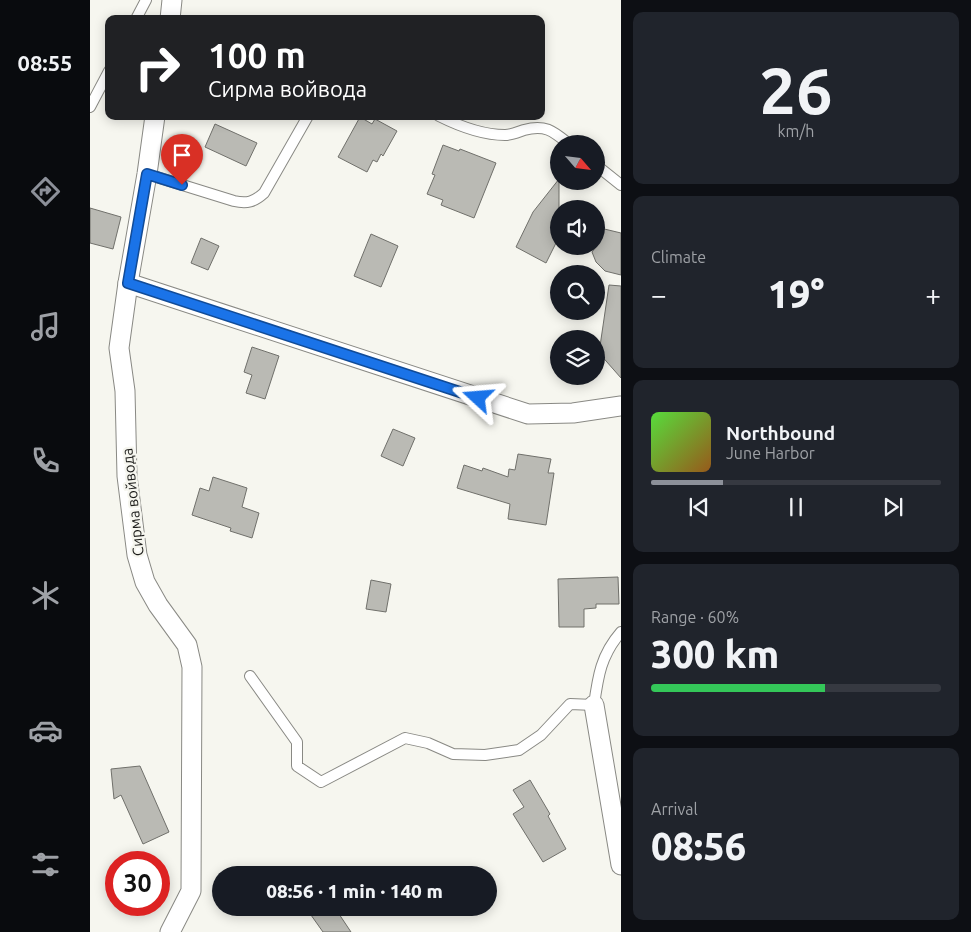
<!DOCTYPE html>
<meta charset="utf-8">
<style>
body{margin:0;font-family:Ubuntu,sans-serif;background:#20242c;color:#f1f3f6;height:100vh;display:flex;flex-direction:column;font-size:19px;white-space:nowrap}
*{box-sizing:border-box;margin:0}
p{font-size:16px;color:#9ea1a6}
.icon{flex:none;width:28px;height:28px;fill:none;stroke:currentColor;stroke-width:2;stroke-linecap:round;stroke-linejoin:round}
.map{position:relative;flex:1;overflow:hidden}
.panel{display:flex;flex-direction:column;gap:12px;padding:12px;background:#0d0f14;width:350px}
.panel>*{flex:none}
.guide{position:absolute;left:15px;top:15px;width:440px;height:105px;border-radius:10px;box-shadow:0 2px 12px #0003;background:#202124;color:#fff;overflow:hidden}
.needle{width:32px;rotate:118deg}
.fabs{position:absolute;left:460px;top:135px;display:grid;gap:10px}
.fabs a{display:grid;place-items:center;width:55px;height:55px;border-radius:50%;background:#171b24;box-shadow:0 2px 12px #0003;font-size:25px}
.speed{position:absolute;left:15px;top:851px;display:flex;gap:10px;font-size:25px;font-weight:700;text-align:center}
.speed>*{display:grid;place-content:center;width:65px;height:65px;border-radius:50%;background:#171b24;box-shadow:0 2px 12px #0003;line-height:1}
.speed .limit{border:8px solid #d22;background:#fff;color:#111}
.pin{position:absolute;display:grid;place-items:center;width:42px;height:42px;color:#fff;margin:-51px -21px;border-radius:50% 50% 50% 0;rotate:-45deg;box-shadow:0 0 5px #0007}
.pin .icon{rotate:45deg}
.me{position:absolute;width:55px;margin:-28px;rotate:289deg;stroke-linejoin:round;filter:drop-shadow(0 0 4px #0008)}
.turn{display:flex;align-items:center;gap:18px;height:105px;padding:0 20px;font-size:22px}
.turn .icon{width:65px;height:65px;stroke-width:2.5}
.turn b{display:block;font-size:35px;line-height:42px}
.big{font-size:38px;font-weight:800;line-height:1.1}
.panel .card{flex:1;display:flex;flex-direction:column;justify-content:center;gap:8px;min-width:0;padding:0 18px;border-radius:10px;background:#20242c}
.panel .dial{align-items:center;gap:0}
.dial b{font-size:65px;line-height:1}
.song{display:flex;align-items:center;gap:15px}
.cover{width:60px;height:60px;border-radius:8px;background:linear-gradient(135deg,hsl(110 70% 55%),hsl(30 70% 35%))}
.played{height:5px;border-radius:2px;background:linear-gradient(90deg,#8c9099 25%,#363941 25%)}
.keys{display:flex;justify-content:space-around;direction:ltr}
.heat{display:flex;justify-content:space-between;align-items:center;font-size:28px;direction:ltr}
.charge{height:8px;border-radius:4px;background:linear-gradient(90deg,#34c759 60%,#363941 0)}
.trip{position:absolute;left:122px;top:866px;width:285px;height:50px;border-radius:25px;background:#171b24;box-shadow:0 2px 12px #0003;font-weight:800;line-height:50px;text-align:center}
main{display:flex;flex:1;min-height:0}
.tabs{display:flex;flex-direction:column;width:90px;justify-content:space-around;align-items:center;background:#090b0e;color:#9ea1a6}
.tabs .icon{width:35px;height:35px}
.tabs .on{color:#8c9099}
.tabs b{font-size:22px;color:#f1f3f6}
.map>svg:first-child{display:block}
.building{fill:#babab4;stroke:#70706b}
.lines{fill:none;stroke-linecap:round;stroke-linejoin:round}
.service-casing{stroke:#898984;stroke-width:12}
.minor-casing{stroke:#898984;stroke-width:21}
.service{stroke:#fff;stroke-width:10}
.minor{stroke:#fff;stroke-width:19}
.route-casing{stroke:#114b97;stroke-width:12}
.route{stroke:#1a73e8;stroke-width:9}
.labels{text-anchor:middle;stroke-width:4.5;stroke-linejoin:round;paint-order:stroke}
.street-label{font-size:15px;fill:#1c1c1a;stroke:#f6f6ef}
</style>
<main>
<nav class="tabs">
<b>08:55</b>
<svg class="icon on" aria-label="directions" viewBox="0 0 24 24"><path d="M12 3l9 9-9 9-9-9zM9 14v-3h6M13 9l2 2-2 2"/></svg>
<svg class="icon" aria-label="music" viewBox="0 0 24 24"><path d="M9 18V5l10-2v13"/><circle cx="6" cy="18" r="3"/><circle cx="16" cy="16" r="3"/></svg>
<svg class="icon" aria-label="phone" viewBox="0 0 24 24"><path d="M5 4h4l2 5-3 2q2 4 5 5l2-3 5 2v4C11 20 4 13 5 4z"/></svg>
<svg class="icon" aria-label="climate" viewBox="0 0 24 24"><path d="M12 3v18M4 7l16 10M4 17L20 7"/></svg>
<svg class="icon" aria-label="car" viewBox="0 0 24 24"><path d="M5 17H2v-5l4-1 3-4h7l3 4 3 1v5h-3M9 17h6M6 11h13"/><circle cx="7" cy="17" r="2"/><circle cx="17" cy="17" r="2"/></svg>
<svg class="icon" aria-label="filters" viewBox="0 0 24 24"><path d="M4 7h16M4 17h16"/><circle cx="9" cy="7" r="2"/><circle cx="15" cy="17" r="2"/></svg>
</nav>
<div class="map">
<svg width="531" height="932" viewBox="0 0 531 932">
<rect width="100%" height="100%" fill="#f6f6ef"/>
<g class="building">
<polygon points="270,117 282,124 285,119 307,131 293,156 291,154 287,162 283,160 277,172 248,157"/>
<polygon points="125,124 167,143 156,166 115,147"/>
<polygon points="353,145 369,151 370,149 406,163 384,218 351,205 353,200 337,194 345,175 342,174"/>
<polygon points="469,179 469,237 456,263 426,247 443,212"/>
<polygon points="0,208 31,217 23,249 0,243"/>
<polygon points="506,227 531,233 531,275 515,271 506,262 502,252 506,247"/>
<polygon points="281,234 308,246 291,287 264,276"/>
<polygon points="111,238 129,246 118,270 101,263"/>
<polygon points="519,285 531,286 531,378 509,353"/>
<polygon points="162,347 189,356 175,399 156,393 162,375 154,372"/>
<polygon points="303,429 325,438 313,466 291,456"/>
<polygon points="428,454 461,459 458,473 464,473 456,525 418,519 420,504 367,488 374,465 392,471 393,468 418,477 419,469 425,470"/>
<polygon points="123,477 157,488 152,507 169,513 162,538 140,531 141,528 102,515 110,488 119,491"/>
<polygon points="528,577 529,604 506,604 506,608 494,609 494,627 469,627 468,579"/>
<polygon points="281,580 301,584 296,612 276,609"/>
<polygon points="50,766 79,832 53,844 31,795 24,799 21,769"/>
<polygon points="440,780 460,814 458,816 476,849 453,862 423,814 434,807 423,790"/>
<polygon points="216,908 245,908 261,932 233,932"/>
</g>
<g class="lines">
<defs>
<g id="service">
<polyline points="46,19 56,0"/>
<polyline points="0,107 19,71"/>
<path d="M 349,116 C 369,126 393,135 415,135 C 421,135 428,132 434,130 C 455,124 463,131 479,144"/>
<polyline points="506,165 531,185"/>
<path d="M 57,174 L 144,201 C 157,204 164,202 174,193 L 218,116"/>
<path d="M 160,676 L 207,742 L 207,766 L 231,782 L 315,738 L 338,743 L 363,754 L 395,755 L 429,750 L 451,735 L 480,704 L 504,705 C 508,676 511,655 531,632"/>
</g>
<g id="minor">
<polyline points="80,19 82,0"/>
<polyline points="65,116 57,174 38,283 29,348 35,391 37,476 47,555 55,582 68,605 97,645 102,667 101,891 80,932"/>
<polyline points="38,283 438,414 483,413 531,406"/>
<polyline points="504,705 531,865"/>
</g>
</defs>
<use href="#service" class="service-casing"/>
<use href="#minor" class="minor-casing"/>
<use href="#service" class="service"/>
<use href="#minor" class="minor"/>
</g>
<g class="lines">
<defs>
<polyline id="route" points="92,185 57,174 38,283 388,398"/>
</defs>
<use href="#route" class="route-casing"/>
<use href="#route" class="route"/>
</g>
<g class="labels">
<g class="street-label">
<text transform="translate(43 502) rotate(-96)" y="5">Сирма войвода</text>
</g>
</g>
</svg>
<div class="fabs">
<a><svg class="needle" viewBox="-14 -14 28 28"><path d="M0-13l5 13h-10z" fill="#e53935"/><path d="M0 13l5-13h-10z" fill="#9ea1a6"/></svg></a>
<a><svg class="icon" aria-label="sound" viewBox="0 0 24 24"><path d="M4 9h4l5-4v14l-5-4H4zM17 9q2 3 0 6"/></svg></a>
<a><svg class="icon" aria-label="search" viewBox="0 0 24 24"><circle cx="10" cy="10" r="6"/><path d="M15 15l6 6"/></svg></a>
<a><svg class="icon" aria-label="layers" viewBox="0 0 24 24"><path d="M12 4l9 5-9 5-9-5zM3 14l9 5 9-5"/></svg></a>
</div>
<div class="speed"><div class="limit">30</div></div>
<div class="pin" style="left:92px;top:185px;background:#d93025"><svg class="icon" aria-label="arrive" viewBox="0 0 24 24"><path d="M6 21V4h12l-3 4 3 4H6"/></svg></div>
<svg class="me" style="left:388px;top:398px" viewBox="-20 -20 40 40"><path d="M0-17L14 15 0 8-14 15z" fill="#1a73e8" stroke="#fff" stroke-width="4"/></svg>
<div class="trip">08:56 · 1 min · 140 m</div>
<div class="guide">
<div class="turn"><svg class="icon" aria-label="right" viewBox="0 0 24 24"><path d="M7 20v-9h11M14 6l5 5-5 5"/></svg><div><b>100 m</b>Сирма войвода</div></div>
</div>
</div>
<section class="panel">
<div class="card dial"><b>26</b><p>km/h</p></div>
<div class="card"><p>Climate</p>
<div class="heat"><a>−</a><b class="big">19°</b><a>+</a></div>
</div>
<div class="card">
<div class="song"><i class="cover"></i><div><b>Northbound</b><p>June Harbor</p></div></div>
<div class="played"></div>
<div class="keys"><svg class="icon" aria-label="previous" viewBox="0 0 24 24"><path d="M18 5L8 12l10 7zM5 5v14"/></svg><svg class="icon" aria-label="pause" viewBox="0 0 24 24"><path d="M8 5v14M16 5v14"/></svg><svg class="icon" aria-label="next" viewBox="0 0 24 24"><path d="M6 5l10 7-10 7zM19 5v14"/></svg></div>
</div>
<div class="card"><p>Range · 60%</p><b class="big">300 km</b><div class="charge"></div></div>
<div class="card"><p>Arrival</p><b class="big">08:56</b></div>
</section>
</main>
